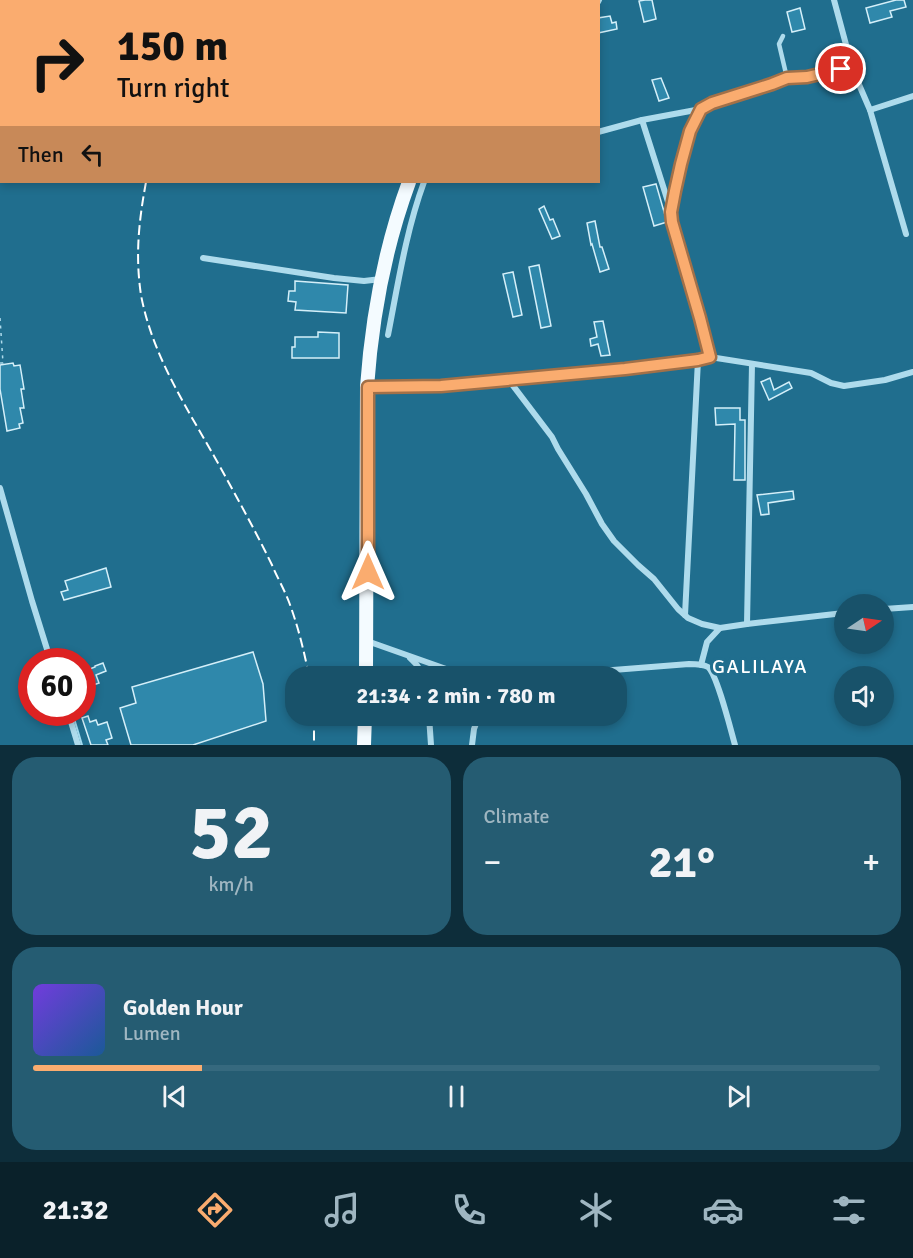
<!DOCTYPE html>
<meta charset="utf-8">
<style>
body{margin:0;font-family:Signika,sans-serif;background:#255c72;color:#f1f3f6;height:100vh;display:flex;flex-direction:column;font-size:22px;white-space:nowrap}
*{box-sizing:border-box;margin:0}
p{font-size:20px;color:#9fb6c1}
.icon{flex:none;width:33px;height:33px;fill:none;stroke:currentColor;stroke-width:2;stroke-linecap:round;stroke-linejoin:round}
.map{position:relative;height:745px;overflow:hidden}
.drawer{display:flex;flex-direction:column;gap:12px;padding:12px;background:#0d2d3a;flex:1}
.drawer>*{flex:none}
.hud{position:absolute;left:0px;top:0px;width:600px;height:183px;box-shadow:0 3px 9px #0003;background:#faac6f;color:#111;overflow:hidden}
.needle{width:39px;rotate:77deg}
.fabs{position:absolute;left:834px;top:594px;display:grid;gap:12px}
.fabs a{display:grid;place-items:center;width:60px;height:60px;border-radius:50%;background:#18526a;box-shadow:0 3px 9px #0003;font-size:30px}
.speed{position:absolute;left:18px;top:648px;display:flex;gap:12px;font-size:30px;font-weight:700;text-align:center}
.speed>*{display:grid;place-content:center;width:78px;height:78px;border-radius:50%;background:#18526a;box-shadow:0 3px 9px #0003;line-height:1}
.speed .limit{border:9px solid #d22;background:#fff;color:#111}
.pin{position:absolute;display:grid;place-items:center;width:51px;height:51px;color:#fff;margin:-26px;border:3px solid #fff;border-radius:50%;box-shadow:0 2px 6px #0007}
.me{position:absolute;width:66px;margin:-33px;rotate:0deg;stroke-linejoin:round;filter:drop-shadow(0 0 4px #0008)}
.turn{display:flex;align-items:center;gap:21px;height:126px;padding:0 18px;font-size:27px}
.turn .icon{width:78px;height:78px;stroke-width:2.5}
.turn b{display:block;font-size:42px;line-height:51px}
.then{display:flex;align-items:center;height:57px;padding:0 18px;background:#0003;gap:12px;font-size:22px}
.big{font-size:45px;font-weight:800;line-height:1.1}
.drawer .card{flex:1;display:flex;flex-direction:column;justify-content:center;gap:9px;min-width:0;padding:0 21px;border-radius:24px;background:#255c72}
.drawer .dial{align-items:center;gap:0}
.dial b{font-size:78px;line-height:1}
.song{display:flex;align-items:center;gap:18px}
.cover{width:72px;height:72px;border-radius:9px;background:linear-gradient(135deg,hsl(260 70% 55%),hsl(210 70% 35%))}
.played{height:6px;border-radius:3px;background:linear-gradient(90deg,#faac6f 20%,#36697e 20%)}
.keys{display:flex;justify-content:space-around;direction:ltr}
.heat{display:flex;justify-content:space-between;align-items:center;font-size:33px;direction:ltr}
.drawer .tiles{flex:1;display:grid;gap:12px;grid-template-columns:1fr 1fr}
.card:last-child{grid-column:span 2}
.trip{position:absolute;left:285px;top:666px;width:342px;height:60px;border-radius:24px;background:#18526a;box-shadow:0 3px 9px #0003;font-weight:800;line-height:60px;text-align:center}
.dock{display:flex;height:96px;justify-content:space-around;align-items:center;background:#0a212a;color:#9fb6c1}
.dock .icon{width:42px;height:42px}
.dock .active{color:#faac6f}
.dock b{font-size:27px;color:#f1f3f6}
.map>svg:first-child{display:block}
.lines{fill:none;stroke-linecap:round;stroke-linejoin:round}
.stream{stroke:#a2daee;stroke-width:2}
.building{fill:#2f88ab;stroke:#d4eff9;stroke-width:1.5}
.path{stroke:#aedbec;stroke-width:1.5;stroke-dasharray:3 4.5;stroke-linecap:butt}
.service{stroke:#aedbec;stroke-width:4.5}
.minor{stroke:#aedbec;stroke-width:6}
.primary{stroke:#f4fbff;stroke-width:14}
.rail{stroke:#fff;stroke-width:2;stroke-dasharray:10 4.5;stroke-linecap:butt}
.route-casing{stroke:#a27048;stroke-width:15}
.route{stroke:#faac6f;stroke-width:10}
.labels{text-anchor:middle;stroke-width:6;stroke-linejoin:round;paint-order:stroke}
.quarter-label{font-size:20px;letter-spacing:1.5px;fill:#fff;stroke:#206e8e}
</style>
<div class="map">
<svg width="913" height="745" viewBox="0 0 913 745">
<rect width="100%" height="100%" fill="#206e8e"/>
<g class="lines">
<polyline class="stream" points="73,715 82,745"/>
</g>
<g class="building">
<polygon points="645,0 652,0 656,19 644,22 639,1"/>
<polygon points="896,0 904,0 906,7 890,11 892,17 870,23 866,8"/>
<polygon points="800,8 805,29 792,32 787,12"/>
<polygon points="610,16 612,23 616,22 617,29 598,33 598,18"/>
<polygon points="661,78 669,98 659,101 652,80"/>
<polygon points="656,184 667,222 654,226 643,187"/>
<polygon points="544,206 550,220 553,219 560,236 552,239 539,209"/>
<polygon points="595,221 600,247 602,247 609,269 600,272 592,244 591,245 587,223"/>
<polygon points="539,265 551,326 541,328 529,267"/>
<polygon points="513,272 522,315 513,317 503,274"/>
<polygon points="295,281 348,285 346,313 295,310 296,302 288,301 289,291 295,291"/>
<polygon points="603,321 610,355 601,356 598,344 591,346 590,339 597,337 594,322"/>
<polygon points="318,332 339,333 339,358 292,358 292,347 295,347 295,337 318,337"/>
<polygon points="13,363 14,366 20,365 24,389 21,389 24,408 20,408 23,423 19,424 20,428 7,431 0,389 0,365"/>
<polygon points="770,378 774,390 789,382 792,388 769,400 761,382"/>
<polygon points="715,408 740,408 740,420 745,420 745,480 734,480 735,424 716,425"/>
<polygon points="793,491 794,499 768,503 769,514 761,515 757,495"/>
<polygon points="106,568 111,587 64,600 61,592 68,590 65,581"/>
<polygon points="253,652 263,684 266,721 193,745 131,745 120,708 136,703 132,687"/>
<polygon points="103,663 106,671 96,675 99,683 82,689 82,672 95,667 95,666"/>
<polygon points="88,716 90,722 96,720 98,725 107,722 112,738 106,740 108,745 91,745 82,718"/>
</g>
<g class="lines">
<polyline class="path" points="0,318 3,363 0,363"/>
<polyline class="service" points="783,36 779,44 787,78"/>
<g class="minor">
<polyline points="598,2 599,0"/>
<polyline points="848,59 870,110 906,234"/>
<polyline points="870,110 913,96"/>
<polyline points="642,120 670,208"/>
<polyline points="598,132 642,120 701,109"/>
<polyline points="203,258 334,278 364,281 381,279"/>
<path d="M 388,335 C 398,284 406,231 424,182"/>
<path d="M 710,357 L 700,318 L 672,222 C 671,200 687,121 703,108 C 708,103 717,101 724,99 C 740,94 756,90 772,84 C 778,82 783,79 790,78 C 807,76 839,76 848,59 L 848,52 L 834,0"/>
<polyline points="508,379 552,437 558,449 586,494 602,524 614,541 638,565 654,579 678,609 688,618 702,624 720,628"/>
<polyline points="368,387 441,386 625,369 698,360 710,357 811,373 831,383 844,386 885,380 913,372"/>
<polyline points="0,488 32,601 51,662"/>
<polyline points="884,609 913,607"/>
<polyline points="685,615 698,360"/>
<polyline points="747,624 844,613"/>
<polyline points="367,641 466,676"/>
<polyline points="410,658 416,664 424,676"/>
<polyline points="701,665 707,642 720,628 747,624 752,364"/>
<path d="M 537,676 L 689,664 C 695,664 703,664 708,667 C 717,674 731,731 735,745"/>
<polyline points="68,712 78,745"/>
<polyline points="429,716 431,745"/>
<polyline points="472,745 474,729 479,716"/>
</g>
<g class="primary">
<polyline points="502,2 503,0"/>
<path d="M 366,676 L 367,387 C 372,317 385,247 409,182"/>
<polyline points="364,745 365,716"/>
</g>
<g class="rail">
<polyline points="242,2 243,0"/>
<path d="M 146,182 C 139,220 135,255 141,295 C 152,354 185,405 214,456 C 234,492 254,528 272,565 C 277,577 284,589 289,602 C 298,626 304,651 309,676"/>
<polyline points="314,716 314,745"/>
</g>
</g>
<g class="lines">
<defs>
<polyline id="route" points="368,572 368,387 441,386 625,369 698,360 710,357 700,318 672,222 671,212 675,191 681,164 690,131 701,109 712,103 772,84 787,78 807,77 841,69"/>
</defs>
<use href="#route" class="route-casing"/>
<use href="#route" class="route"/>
</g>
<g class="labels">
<g class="quarter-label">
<text x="760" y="673">GALILAYA</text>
</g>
</g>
</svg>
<div class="fabs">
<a><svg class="needle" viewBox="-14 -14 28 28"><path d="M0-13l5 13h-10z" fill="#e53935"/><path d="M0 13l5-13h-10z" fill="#9fb6c1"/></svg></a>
<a><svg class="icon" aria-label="sound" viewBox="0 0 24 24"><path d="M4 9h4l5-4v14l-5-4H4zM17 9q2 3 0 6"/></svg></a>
</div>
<div class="speed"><div class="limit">60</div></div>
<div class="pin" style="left:841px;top:69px;background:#d93025"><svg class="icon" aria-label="arrive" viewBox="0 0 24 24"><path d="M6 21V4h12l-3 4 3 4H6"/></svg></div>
<svg class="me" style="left:368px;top:572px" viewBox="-20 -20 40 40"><path d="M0-17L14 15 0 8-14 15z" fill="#faac6f" stroke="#fff" stroke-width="4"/></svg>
<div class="trip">21:34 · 2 min · 780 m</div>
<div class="hud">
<div class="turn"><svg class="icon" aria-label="right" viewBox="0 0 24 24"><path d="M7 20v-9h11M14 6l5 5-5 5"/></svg><div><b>150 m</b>Turn right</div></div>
<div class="then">Then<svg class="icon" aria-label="left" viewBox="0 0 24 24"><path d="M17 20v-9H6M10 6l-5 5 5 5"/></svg></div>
</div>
</div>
<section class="drawer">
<div class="tiles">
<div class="card dial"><b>52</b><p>km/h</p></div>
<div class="card"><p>Climate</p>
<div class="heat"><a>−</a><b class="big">21°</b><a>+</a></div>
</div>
<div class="card">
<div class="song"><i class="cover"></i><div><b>Golden Hour</b><p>Lumen</p></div></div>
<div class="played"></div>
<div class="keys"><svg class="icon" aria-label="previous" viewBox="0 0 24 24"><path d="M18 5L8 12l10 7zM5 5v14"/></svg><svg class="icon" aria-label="pause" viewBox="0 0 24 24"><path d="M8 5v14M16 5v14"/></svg><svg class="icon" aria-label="next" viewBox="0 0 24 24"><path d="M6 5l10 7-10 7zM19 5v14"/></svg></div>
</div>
</div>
</section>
<nav class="dock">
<b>21:32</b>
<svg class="icon active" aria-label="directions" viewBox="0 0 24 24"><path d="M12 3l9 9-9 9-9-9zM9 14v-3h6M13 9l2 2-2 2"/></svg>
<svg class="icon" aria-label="music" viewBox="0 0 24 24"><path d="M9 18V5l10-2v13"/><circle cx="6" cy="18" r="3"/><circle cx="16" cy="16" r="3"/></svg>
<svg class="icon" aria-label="phone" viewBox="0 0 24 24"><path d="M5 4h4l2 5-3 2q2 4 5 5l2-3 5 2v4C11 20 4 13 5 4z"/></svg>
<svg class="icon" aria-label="climate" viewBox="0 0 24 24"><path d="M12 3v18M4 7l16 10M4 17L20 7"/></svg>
<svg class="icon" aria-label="car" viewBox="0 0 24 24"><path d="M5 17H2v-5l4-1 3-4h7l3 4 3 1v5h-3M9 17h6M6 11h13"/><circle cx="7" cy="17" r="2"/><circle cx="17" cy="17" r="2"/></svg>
<svg class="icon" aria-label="filters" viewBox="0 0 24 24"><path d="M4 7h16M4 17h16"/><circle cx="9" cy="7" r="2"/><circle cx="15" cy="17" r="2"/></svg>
</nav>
